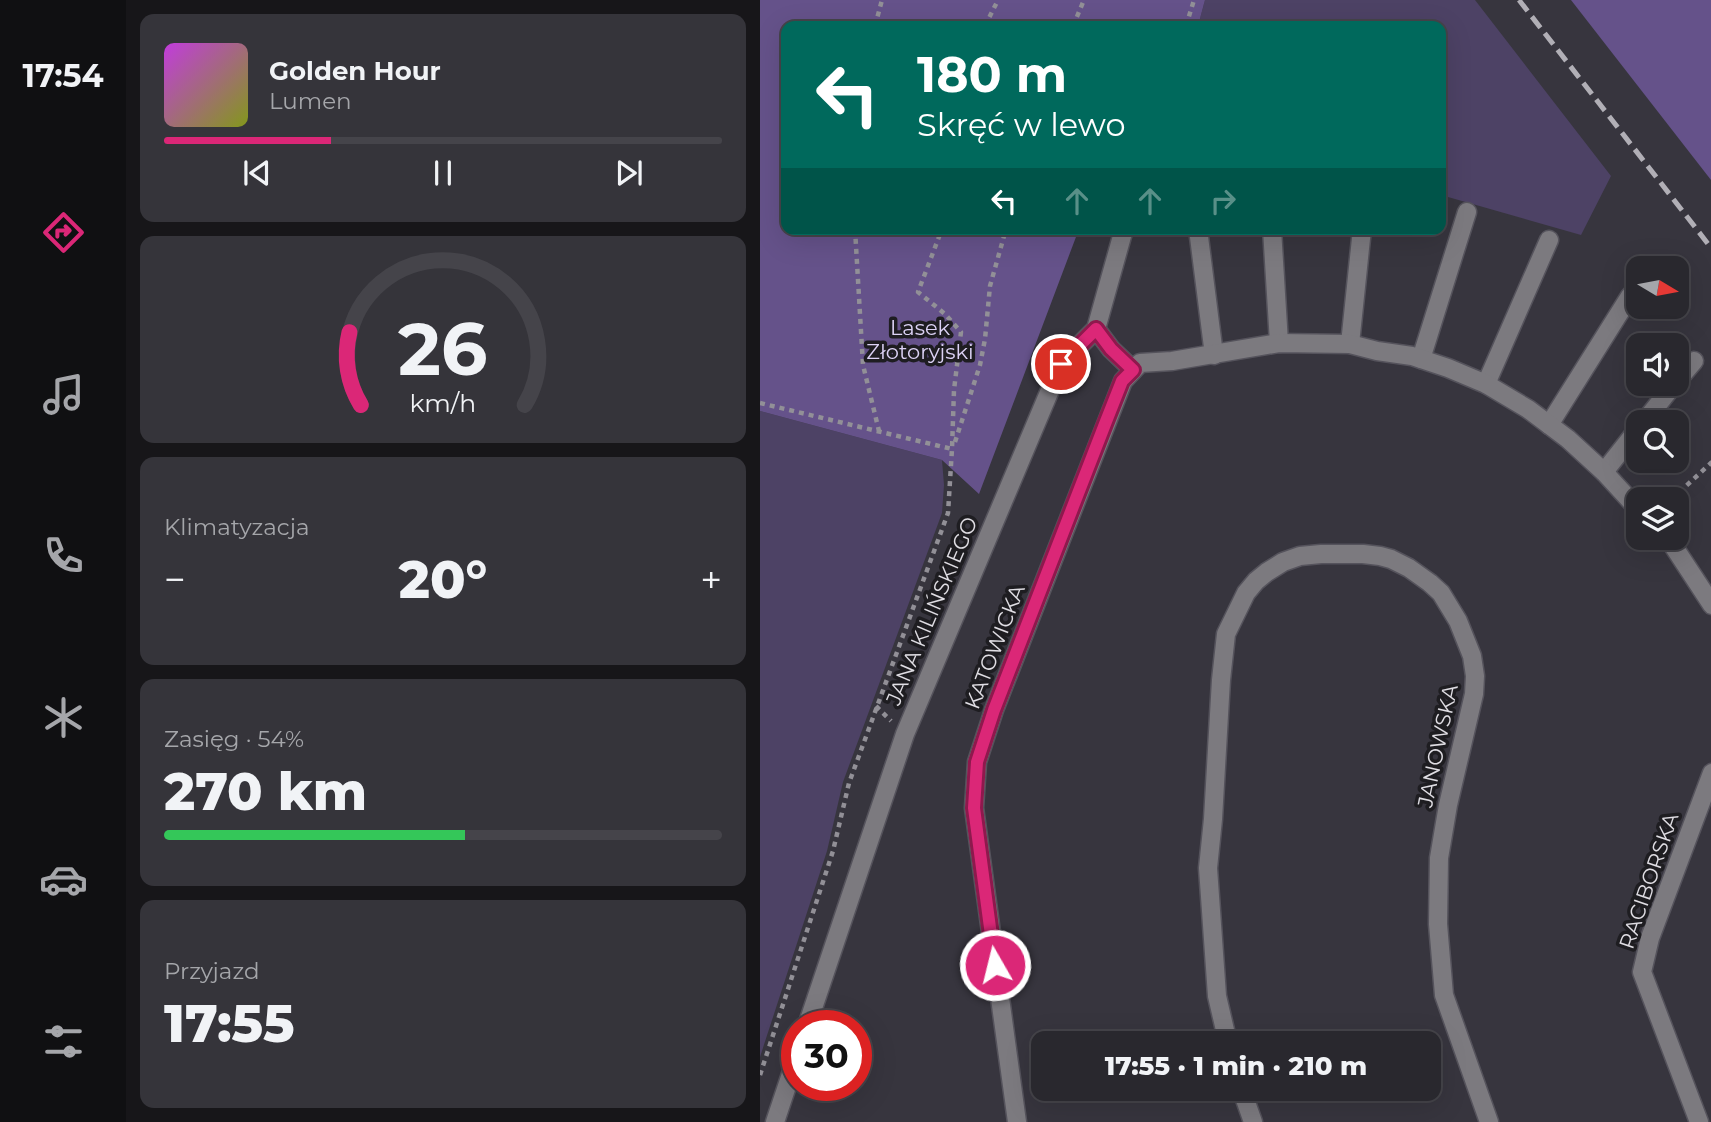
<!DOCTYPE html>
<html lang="pl">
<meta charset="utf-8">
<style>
body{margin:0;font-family:Montserrat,sans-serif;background:#35343a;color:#f1f3f6;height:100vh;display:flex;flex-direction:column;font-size:26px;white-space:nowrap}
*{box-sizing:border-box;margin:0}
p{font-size:23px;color:#a5a6aa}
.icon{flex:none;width:38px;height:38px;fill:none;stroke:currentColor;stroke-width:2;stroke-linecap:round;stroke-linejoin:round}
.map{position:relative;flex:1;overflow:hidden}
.drawer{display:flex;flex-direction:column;gap:14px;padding:14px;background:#171619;width:634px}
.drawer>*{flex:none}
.banner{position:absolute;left:21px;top:21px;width:665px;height:214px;border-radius:14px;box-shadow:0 7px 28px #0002,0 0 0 2px #45444a;background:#00695c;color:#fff;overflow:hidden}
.needle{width:46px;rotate:100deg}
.controls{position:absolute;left:866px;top:256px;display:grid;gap:14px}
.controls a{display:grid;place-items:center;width:63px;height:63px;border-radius:14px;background:#29282e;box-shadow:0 7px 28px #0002,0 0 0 2px #45444a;font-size:35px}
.speed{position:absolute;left:21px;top:1010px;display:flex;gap:14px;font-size:35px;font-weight:700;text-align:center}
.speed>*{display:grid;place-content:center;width:91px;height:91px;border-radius:50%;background:#29282e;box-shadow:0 7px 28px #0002,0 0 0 2px #45444a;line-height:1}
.speed .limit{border:10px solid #d22;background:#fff;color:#111}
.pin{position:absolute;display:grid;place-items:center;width:60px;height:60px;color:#fff;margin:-30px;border:4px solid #fff;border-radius:50%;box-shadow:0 2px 7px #0007}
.me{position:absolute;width:77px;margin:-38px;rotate:352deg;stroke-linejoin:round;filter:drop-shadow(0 0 5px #0008)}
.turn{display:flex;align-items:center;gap:24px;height:147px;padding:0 21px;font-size:32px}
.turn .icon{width:91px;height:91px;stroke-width:2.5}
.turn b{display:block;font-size:49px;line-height:60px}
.lanes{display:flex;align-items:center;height:66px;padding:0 21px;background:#0003;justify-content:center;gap:35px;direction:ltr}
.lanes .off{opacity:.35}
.big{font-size:52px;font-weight:800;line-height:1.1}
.drawer .card{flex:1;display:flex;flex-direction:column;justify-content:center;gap:10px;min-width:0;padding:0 24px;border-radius:14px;background:#35343a}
.drawer .dial{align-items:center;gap:0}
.dial svg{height:182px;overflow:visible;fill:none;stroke:#45444a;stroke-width:7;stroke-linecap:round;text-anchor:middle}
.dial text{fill:#f1f3f6;stroke:none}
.song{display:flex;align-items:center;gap:21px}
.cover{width:84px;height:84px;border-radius:10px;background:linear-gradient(135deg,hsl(290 70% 55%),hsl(70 70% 35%))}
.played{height:7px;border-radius:4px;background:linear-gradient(90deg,#db2777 30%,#45444a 30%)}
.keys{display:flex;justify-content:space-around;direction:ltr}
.heat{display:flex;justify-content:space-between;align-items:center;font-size:38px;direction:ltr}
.charge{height:10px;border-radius:5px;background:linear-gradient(90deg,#34c759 54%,#45444a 0)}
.trip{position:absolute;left:271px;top:1031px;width:410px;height:70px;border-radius:14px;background:#29282e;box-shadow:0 7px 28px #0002,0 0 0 2px #45444a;font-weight:800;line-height:70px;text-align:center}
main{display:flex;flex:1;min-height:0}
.tabs{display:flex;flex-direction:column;width:126px;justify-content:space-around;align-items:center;background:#101012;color:#a5a6aa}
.tabs .icon{width:49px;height:49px}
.tabs .active{color:#db2777}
.tabs b{font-size:32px;color:#f1f3f6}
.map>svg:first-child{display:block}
.green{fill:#4d4265}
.forest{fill:#65528a}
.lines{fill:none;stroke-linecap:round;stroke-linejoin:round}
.minor-casing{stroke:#55535c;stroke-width:21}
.path{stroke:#929097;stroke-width:4.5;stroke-dasharray:5 5;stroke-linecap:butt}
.minor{stroke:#7c7a7f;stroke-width:18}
.rail{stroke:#b1afb6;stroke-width:5;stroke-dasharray:14 7;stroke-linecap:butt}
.route-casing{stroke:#8e194d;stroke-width:18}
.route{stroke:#db2777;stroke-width:12}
.labels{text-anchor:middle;stroke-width:7;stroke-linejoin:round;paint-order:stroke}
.park-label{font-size:21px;fill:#dcd2f5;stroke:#1e1d21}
.street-label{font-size:21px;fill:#e0dee4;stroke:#1e1d21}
</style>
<main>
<nav class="tabs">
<b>17:54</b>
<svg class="icon active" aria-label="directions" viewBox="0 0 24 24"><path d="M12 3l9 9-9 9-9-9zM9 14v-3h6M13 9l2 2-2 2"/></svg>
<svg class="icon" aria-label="music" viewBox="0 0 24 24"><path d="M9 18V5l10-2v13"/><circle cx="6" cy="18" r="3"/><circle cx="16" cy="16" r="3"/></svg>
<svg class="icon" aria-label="phone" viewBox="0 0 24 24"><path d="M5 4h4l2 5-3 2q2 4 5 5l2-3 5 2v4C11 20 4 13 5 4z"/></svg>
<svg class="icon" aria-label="climate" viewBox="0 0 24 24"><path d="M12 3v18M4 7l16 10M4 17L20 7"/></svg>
<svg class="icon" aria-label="car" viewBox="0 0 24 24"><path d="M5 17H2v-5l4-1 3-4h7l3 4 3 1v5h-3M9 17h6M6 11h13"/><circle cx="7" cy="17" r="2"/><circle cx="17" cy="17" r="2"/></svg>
<svg class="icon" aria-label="filters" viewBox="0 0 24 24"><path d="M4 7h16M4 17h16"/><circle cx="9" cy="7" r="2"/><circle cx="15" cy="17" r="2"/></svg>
</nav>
<section class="drawer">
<div class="card">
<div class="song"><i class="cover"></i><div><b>Golden Hour</b><p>Lumen</p></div></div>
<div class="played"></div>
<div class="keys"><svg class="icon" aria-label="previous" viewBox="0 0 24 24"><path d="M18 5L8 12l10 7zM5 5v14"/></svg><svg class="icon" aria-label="pause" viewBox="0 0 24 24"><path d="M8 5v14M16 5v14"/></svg><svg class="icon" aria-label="next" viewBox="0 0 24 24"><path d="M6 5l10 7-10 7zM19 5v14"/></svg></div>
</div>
<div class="card dial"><svg viewBox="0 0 100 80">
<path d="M14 69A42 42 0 1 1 86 69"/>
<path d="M14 69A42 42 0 0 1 9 37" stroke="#db2777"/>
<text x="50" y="56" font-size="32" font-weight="700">26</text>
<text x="50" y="72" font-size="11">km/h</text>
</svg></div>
<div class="card"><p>Klimatyzacja</p>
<div class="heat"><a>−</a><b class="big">20°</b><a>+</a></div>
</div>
<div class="card"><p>Zasięg · 54%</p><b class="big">270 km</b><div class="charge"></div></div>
<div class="card"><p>Przyjazd</p><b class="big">17:55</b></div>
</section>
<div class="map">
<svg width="952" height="1122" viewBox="0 0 952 1122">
<rect width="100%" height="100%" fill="#37353e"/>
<g class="green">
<polygon points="445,0 715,0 851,176 821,235 681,195 681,26 438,26"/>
<polygon points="0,411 182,460 184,485 182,513 83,782 67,851 0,1057"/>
</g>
<g class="forest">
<polygon points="0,0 445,0 438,26 26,26 26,229 319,229 219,494 182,460 0,411"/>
<polygon points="811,0 951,0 951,180"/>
</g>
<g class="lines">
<defs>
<g id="minor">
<polyline points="438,229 454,355"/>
<polyline points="512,229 519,343"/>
<polyline points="336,329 351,349 373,370"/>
<polyline points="590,344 602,229"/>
<polyline points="661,359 707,212"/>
<polyline points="917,381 934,361"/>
<polyline points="726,384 789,240"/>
<polyline points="884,422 915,383"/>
<polyline points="789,425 870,296"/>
<polyline points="844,472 878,429"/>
<polyline points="905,537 912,544 952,605"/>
<polyline points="47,1026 145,734 301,364 336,329 364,229"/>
<polyline points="468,1043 457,996 448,868 453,819 461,680 466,634 486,593 496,581 507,572 523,562 540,556 561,554 603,554 620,556 631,559 649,568 670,583 681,593 698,621 712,656 715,676 714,694 688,805 679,858 678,924 684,995 729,1122"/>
<polyline points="481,1088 493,1122"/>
<polyline points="15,1122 37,1056"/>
<polyline points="257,1122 214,808 217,762 234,710 363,381 380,363 412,361 519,343 590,344 617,351 652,356 688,368 726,384 768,409 808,439 844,472 878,509"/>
<polyline points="939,1122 882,972 890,938 952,773"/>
</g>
</defs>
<use href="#minor" class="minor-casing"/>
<g class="path">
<polyline points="115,26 122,0"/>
<polyline points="225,26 238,0"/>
<polyline points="313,26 324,0"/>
<polyline points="426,26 434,0"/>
<polyline points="95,229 103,365 119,431"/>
<polyline points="0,403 192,449"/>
<polyline points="195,442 220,365 225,339 230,286 246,229"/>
<polyline points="912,499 952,462"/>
<polyline points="116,706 131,721"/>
<polyline points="0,1075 73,851 89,783 188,513 192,449 194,390 201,332 185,314 158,292 182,229"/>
</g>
<use href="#minor" class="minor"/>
<polyline class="rail" points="759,0 952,249"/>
</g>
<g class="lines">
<defs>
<polyline id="route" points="235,965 214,808 217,762 234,710 345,424 362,381 373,370 351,349 336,329 301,364"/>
</defs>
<use href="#route" class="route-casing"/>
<use href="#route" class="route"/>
</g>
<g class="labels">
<g class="park-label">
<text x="160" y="335">Lasek<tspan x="160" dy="24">Złotoryjski</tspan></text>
</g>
<g class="street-label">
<text transform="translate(172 611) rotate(-67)" y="7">JANA KILIŃSKIEGO</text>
<text transform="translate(235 647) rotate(-69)" y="7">KATOWICKA</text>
<text transform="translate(678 746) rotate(-78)" y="7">JANOWSKA</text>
<text transform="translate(889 881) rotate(-71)" y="7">RACIBORSKA</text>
</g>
</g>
</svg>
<div class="controls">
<a><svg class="needle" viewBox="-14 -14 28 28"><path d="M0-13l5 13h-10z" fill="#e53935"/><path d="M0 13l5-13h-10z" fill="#a5a6aa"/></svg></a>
<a><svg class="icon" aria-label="sound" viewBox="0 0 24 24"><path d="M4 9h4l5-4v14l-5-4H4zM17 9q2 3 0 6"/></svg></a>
<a><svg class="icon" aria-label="search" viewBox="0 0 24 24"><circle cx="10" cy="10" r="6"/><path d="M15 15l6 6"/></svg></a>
<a><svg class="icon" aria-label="layers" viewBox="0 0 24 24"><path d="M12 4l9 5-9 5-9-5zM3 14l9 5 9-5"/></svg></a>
</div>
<div class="speed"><div class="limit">30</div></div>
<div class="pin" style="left:301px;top:364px;background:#d93025"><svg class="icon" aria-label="arrive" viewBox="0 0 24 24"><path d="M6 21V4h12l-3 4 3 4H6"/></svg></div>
<svg class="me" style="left:235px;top:965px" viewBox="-20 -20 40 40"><circle r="17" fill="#db2777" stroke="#fff" stroke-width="3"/><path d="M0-11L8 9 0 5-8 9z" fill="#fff"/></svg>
<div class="trip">17:55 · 1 min · 210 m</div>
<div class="banner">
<div class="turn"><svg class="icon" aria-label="left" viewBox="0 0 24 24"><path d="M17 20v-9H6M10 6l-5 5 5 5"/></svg><div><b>180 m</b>Skręć w lewo</div></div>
<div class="lanes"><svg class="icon" aria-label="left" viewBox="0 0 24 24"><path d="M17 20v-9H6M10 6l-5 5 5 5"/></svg><svg class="icon off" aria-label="ahead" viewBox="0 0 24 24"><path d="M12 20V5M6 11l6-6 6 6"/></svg><svg class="icon off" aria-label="ahead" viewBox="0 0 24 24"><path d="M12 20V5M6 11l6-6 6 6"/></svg><svg class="icon off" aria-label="right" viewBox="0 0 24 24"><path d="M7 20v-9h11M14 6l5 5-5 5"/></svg></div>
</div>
</div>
</main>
